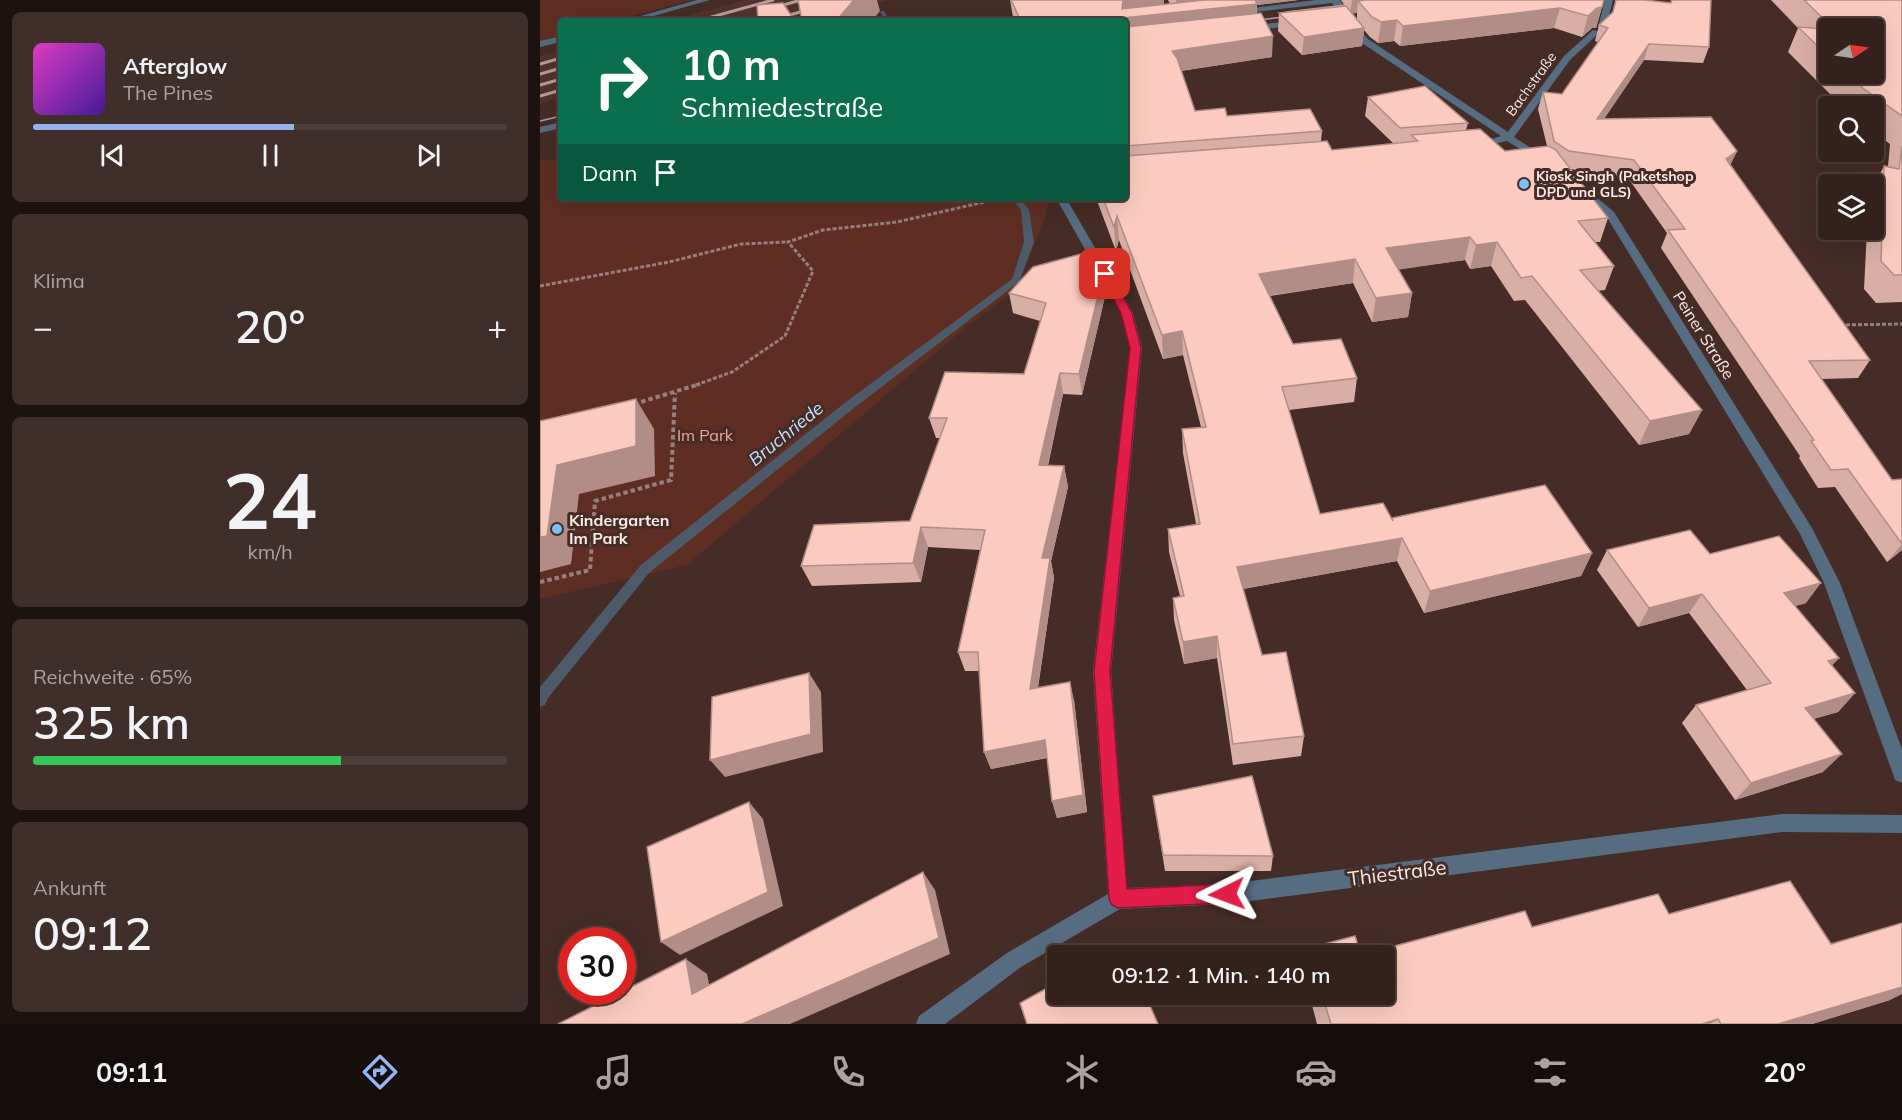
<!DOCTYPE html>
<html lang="de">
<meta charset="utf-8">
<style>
body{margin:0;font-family:Mulish,sans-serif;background:#3f2e29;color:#f1f3f6;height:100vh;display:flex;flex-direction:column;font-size:22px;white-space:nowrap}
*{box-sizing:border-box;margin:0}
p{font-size:20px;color:#a9a3a3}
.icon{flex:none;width:33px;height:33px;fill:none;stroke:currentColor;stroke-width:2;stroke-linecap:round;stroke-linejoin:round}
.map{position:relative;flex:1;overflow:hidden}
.side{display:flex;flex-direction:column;gap:12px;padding:12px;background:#1d120f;width:540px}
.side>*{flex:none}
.guide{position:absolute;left:18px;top:18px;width:570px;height:183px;border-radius:6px;box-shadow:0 6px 24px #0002,0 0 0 2px #4e3e3b;background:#0b6e4f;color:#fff;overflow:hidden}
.needle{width:39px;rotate:77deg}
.buttons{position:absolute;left:1278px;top:18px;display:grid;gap:12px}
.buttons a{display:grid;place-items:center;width:66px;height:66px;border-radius:6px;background:#34211c;box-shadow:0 6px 24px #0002,0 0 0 2px #4e3e3b;font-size:30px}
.speed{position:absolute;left:18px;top:927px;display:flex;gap:12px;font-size:30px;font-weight:700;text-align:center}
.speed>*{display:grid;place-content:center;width:78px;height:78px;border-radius:50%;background:#34211c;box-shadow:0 6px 24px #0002,0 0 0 2px #4e3e3b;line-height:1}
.speed .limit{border:9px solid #d22;background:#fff;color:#111}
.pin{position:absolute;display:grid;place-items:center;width:51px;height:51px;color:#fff;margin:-26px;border-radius:12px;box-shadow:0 3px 9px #0006}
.me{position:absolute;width:66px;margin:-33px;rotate:267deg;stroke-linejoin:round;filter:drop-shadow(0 0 4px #0008)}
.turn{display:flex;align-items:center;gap:21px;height:126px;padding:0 24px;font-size:27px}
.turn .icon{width:78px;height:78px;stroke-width:2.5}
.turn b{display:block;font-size:42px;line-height:51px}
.then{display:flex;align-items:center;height:57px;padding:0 24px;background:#0003;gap:12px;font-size:22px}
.big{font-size:45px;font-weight:600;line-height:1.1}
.side .widget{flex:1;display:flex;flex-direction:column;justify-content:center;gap:9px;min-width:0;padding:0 21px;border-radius:9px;background:#3f2e29}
.side .dial{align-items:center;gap:0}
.dial b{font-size:78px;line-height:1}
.song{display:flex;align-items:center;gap:18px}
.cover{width:72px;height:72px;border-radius:9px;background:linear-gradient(135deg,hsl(310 70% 55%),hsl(260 70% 35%))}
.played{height:6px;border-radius:3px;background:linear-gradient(90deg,#95b2f1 55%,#4e3e3b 55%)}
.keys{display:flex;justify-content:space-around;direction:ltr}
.heat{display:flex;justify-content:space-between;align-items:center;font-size:33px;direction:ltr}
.charge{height:9px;border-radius:4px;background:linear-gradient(90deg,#34c759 65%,#4e3e3b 0)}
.trip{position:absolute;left:507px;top:945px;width:348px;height:60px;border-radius:6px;background:#34211c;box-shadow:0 6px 24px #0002,0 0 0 2px #4e3e3b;font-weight:600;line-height:60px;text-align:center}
.menu{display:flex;height:96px;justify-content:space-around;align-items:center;background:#150d0b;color:#a9a3a3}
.menu .icon{width:42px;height:42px}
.menu .selected{color:#95b2f1}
.menu b{font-size:27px;color:#f1f3f6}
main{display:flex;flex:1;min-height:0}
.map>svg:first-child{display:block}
.built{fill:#53322a}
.green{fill:#5f2e23}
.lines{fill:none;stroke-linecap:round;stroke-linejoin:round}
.stream{fill:#4c5a69;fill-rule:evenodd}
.path-far1{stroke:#96807b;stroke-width:3;stroke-dasharray:4 2;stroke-linecap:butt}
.path{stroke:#96807b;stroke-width:4;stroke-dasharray:4.5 3;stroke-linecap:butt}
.minor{fill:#556c81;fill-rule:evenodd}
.tram{stroke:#b39e99;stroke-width:1.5}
.rail{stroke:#b39e99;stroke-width:3}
.wall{fill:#d8afa4;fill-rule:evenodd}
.shaded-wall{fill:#b08e86}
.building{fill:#fbcbbf;stroke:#b08e86;stroke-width:1.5}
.route{fill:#e11d48;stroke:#92132f;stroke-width:1.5}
.poi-dot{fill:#7cbef9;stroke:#452c26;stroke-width:2}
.labels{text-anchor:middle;stroke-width:6;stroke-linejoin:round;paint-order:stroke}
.far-street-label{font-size:14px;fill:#fcebe6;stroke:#452c26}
.far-poi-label{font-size:14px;font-weight:bold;fill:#fcebe6;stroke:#452c26;text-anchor:start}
.street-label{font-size:16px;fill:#fcebe6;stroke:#452c26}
.park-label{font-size:16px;fill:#f8a794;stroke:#452c26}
.poi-label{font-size:16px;font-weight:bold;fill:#fcebe6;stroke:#452c26;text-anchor:start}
.water-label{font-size:18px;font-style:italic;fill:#c3e1fd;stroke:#452c26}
.near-street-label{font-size:20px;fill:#fcebe6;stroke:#452c26}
</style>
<main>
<section class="side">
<div class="widget">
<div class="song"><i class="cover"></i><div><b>Afterglow</b><p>The Pines</p></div></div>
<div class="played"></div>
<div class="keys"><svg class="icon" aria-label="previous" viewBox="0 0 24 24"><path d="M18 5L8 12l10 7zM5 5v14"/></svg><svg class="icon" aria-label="pause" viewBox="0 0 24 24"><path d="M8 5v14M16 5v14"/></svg><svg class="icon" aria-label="next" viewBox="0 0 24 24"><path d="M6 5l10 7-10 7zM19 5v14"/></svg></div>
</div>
<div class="widget"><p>Klima</p>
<div class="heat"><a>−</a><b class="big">20°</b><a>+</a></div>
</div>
<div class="widget dial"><b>24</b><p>km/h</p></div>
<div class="widget"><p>Reichweite · 65%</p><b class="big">325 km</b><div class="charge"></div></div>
<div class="widget"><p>Ankunft</p><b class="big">09:12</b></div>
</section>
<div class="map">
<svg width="1362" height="1024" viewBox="0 0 1362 1024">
<rect width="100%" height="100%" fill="#452c26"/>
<g class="built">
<polygon points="205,0 348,0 280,21 129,21"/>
<polygon points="21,50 21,97 0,104 0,56"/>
</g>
<g class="green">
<polygon points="0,0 151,0 73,21 21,21 21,35 0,41"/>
<polygon points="0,159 21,161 21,198 509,198 505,218 477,289 427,326 147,565 0,599"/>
</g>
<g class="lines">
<g class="stream">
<polygon points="340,11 344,11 350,21 344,21"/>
<polygon points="471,198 480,198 489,210 494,242 479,282 314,408 109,573 8,698 5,705 0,707 0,687 101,565 306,402 472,279 484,242 481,210"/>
</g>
<g class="path-far1">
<polyline points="0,286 129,262 201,244 248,242"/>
<polyline points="1300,325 1362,324"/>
<polyline points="156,385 192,372 245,336 273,271 248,242 283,230 357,222 462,198"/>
</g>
<g class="path">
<polyline points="94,404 160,384"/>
<polyline points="0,582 50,570 55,501 131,480 135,393"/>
</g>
<g class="minor">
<polygon points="157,0 170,0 96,21 83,21"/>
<polygon points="776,0 800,0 816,25 828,39 968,132 1024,56 1053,30 1060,32 1030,60 974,137 1005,157 1005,161 1001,162 967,141 931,149 931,145 961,136 822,43 792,3 697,14 693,12 697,10"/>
<polygon points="1065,0 1073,0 1066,27 1062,30 1058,27"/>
<polygon points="757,21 761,23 760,25 710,31 706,28 710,25"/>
<polygon points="21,36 21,42 0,47 0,41"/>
<polygon points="21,122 21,128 0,133 0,127"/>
<polygon points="1038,182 1074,212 1272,528 1300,583 1362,749 1362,783 1355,780 1353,774 1284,583 1260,534 1065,214 1033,185"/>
<polygon points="516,198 526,198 593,313 602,348 571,671 587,888 687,884 1242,814 1362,815 1362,833 1242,832 687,904 580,909 481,967 405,1024 376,1024 379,1016 467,953 568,894 553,671 590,348 581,313"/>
</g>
<g class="tram">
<polyline points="746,12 847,0"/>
<polyline points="707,21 755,16"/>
<polyline points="0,121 21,116"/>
</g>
<g class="rail">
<polyline points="229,9 261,0"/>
<polyline points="157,21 233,0"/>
<polyline points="228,21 303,0"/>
<polyline points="0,64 21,58"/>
<polyline points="0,74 21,68"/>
<polyline points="0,85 21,79"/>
<polyline points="0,96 21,90"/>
</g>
</g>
<g class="wall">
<polygon points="470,0 624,0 624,4 630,4 628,0 758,0 717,5 717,13 732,57 641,71 655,111 782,131 781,141 792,150 854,144 825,116 828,97 928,123 926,130 965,151 1007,146 998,109 1003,92 1022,94 1058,42 1055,41 1059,25 1072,13 1076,0 1130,3 1131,0 1171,0 1169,47 1163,63 1104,60 1064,119 1197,151 1190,165 1330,360 1318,378 1281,379 1352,480 1362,479 1362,550 1347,562 1295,487 1278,488 1259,458 1260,456 1121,248 1127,233 1088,178 1030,169 1068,218 1060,242 1055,242 1074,266 1065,290 1057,291 1162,410 1149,434 1099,445 985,300 974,301 951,266 930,269 925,260 858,269 872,293 868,317 832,322 813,283 730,296 753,344 817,378 814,402 749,410 780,514 852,518 1052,553 1041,576 884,613 857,561 703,589 722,655 764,736 761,756 693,765 677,658 644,664 634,620 633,598 640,596 629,552 628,529 656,524 643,453 642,429 661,427 643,355 623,359 579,240 576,251 556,198 585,198 585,21 475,21 473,17"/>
<path d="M 801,0 L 1064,0 L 1056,28 L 1052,28 L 1042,37 L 1014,28 L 860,46 L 854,41 L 838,43 L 830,37 L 824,30 L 822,46 L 762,55 L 738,31 L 739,13 L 805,6 ZM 812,13 L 817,13 L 817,19 Z"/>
<path d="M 1231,0 L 1362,0 L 1362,302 L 1336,303 L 1324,289 L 1327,230 L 1334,230 L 1334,185 L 1344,166 L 1348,166 L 1350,144 L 1334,132 L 1334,106 L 1302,106 L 1248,52 L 1258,28 ZM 1288,28 L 1334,74 L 1288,74 Z"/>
<polygon points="566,292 542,395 523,394 508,466 524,466 528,487 511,561 514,578 498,688 534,700 547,812 517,818 512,801 507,758 451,769 444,752 439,671 425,671 418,652 440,550 388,547 381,582 272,586 261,566 370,521 400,438 396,438 389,418 484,374 500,321 473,313 469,293"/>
<polygon points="1067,550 1170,554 1266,603 1255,606 1299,658 1292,665 1315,693 1298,712 1273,719 1283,772 1195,800 1142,723 1156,705 1207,690 1149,613 1098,627 1057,570"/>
<polygon points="613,796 733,856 731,871 625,871"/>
<polygon points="1129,914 1291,944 1350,1000 1272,1024 777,1024 769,994 844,994 821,955 992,927"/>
</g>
<g class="shaded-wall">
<polygon points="314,0 337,0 340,11 332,21 296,21"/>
<polygon points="593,0 624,0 624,14 636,12 636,0 758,0 717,5 716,24 585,39 585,21 583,21 582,9 583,1"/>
<polygon points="812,0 903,0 818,1 817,13 810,14"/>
<polygon points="1062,7 1056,28 1052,28 1042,37 1048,16 1057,8"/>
<polygon points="1020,8 1014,28 860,46 863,26"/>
<polygon points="857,20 854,41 838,43 841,22"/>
<polygon points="824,28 822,46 762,55 764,37"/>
<polygon points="733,36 732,57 632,72 632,51"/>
<polygon points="1109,44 1104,60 1052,136 1057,119"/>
<polygon points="1197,151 1189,168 1186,159"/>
<polygon points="577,216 579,240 576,251 574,227"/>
<polygon points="930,237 925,260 843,272 846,248"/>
<polygon points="957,242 951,266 930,269 936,245"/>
<polygon points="815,259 813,283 718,297 719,274"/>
<polygon points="564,271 566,292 542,395 539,374"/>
<polygon points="872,293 868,317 832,322 836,298"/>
<polygon points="642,331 643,355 623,359 622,335"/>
<polygon points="520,373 523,394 503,486 499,465"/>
<polygon points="96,399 114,429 115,476 39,494 31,564 0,572 0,537 17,465"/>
<polygon points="1162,410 1149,434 1099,445 1110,421"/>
<polygon points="524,466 528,487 511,561 514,578 495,707 490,689 502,558"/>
<polygon points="381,527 388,547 381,582 373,563"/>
<polygon points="862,538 857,561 696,590 697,567"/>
<polygon points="1362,544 1362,550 1347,562"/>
<polygon points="1052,553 1041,576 884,613 890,591"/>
<polygon points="1281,583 1266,603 1230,613 1244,593"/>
<polygon points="1162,594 1149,613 1098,627 1109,608"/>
<polygon points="677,636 677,658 644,664 643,642"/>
<polygon points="1299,658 1282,676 1288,661"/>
<polygon points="269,673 281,692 283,752 185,777 170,760"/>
<polygon points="530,682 534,700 547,812 517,818 512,801"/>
<polygon points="1315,693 1298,712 1248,726 1265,708"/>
<polygon points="505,740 510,757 451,769 444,752"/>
<polygon points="1302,754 1283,772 1195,800 1211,783"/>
<polygon points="209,802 223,819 243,906 140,955 121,942"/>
<polygon points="383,872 395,890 410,954 250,1024 202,1024"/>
<polygon points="146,959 167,974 174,1008 152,994"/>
<polygon points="1362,987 1362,994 1350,1000 1272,1024 1238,1024"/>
<polygon points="1178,1019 1170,1024 1162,1024"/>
</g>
<g class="building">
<polygon points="258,0 314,0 296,21 262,21"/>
<polygon points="471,0 593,0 583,1 582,9 664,0 715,0 717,4 583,18 583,21 481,21"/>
<polygon points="826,0 1064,0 1062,7 1057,8 1048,16 1020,8 863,26 857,20 841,22 832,17 818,1"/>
<polygon points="1076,0 1105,0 1131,3 1132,0 1171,0 1169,47 1109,44 1057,119 1171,117 1197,151 1186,159 1330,360 1269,361 1352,480 1362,479 1362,544 1308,469 1291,470 1271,441 1274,440 1128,230 1145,229 1094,160 1029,151 1014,141 1003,92 1022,94 1068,28 1059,25 1073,12"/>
<polygon points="1264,0 1362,0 1362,116 1324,89 1307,74 1334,74 1334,28 1293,28"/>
<polygon points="243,3 255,21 218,21 217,5"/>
<polygon points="806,6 824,28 764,37 739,13"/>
<polygon points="721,13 733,36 632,51 637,58 655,111 685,108 687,116 770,109 782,131 585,146 585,27"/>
<polygon points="1258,27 1288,29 1288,56"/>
<polygon points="885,86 928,123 860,128 828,97"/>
<polygon points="940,129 965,151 1009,146 1016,150 1068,218 1038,221 1074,266 1040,270 1162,410 1110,421 992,276 981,278 957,242 936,245 930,237 846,248 872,293 836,298 815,259 719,274 753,344 801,339 817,378 742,387 780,514 843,503 853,521 852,518 1005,485 1052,553 890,591 862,538 697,567 722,655 746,652 764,736 693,744 677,636 643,642 633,598 644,596 628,529 660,524 642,429 666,427 642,331 622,335 577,216 574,227 563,198 585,198 585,156 787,141 792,150 878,141 871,135"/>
<polygon points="1362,146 1362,275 1354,275 1341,261 1344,166 1359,169"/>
<polygon points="552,251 564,271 539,374 520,373 499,465 524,466 502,558 510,558 490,689 530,682 543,795 512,801 505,740 444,752 438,652 418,652 445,530 381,527 373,563 261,566 274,525 370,521 407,418 389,418 405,372 484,374 506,303 469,293 493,267"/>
<polygon points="96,399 96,446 17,465 7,536 0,537 0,421"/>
<polygon points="1150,530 1170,554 1239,536 1281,583 1244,593 1299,658 1288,661 1315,693 1265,708 1302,754 1211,783 1156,705 1231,683 1162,594 1109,608 1067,550"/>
<polygon points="269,673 271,734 170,760 172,697"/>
<polygon points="712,776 733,856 623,855 613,796"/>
<polygon points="209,802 228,892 121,942 107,847"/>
<polygon points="383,872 399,938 202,1024 18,1024 146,959 152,994"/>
<polygon points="1250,881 1291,944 1362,923 1362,987 1238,1024 1181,1024 1178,1019 1162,1024 791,1024 782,994 844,994 844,956 771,956 769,948 815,936 821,955 985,911 992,927 1118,894 1129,914"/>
<polygon points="582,946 587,956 565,956"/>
<polygon points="518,982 518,994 605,994 618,1024 487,1024 480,1003"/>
</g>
<polygon class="route" points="565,271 570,274 592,313 601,348 570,671 587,889 687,884 694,887 696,894 694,900 687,903 578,908 572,905 569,899 554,671 590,348 581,313 560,274"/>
<g class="poi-dot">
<circle cx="984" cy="184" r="6"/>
<circle cx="17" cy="529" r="6"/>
</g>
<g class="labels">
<g class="far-street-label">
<text transform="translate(991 84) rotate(-54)" y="5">Bachstraße</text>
</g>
<g class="far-poi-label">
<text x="996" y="181">Kiosk Singh (Paketshop<tspan x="996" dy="16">DPD und GLS)</tspan></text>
</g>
<g class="street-label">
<text transform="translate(1164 335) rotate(58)" y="6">Peiner Straße</text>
</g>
<g class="park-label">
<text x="165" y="441">Im Park</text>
</g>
<g class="poi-label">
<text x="29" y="526">Kindergarten<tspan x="29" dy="18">Im Park</tspan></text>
</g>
<g class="water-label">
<text transform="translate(246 434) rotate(-39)" y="6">Bruchriede</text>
</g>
<g class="near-street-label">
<text transform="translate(857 873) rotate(-7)" y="7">Thiestraße</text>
</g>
</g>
</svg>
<div class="buttons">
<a><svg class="needle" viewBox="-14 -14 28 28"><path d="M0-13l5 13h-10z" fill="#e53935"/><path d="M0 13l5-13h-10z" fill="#a9a3a3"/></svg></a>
<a><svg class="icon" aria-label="search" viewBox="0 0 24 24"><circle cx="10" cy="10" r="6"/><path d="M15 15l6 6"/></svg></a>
<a><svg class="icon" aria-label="layers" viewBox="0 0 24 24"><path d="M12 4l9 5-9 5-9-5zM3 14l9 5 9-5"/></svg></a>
</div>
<div class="speed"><div class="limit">30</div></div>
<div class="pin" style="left:565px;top:274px;background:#d93025"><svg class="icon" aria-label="arrive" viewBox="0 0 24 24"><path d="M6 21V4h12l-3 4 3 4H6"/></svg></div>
<svg class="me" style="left:687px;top:894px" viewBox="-20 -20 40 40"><path d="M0-17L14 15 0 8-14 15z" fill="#e11d48" stroke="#fff" stroke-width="4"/></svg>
<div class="trip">09:12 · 1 Min. · 140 m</div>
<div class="guide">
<div class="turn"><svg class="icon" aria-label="right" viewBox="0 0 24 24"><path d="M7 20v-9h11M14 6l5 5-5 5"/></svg><div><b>10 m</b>Schmiedestraße</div></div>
<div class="then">Dann<svg class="icon" aria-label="arrive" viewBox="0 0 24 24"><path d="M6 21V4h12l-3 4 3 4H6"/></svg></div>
</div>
</div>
</main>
<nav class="menu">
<b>09:11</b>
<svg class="icon selected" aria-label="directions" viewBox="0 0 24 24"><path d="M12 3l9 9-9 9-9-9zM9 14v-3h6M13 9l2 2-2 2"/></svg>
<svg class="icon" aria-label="music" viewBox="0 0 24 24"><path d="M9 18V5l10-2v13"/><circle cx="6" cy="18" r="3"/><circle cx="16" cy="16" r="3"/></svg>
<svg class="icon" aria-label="phone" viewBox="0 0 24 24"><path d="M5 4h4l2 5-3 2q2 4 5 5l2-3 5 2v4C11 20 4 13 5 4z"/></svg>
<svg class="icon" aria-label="climate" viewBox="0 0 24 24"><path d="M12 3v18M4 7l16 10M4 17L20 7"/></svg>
<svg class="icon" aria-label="car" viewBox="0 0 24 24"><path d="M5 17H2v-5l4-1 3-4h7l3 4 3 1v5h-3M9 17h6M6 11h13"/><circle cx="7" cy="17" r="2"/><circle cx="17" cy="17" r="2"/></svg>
<svg class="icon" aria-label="filters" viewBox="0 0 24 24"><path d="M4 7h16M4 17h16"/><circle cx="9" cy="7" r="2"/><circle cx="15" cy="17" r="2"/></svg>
<b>20°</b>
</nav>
